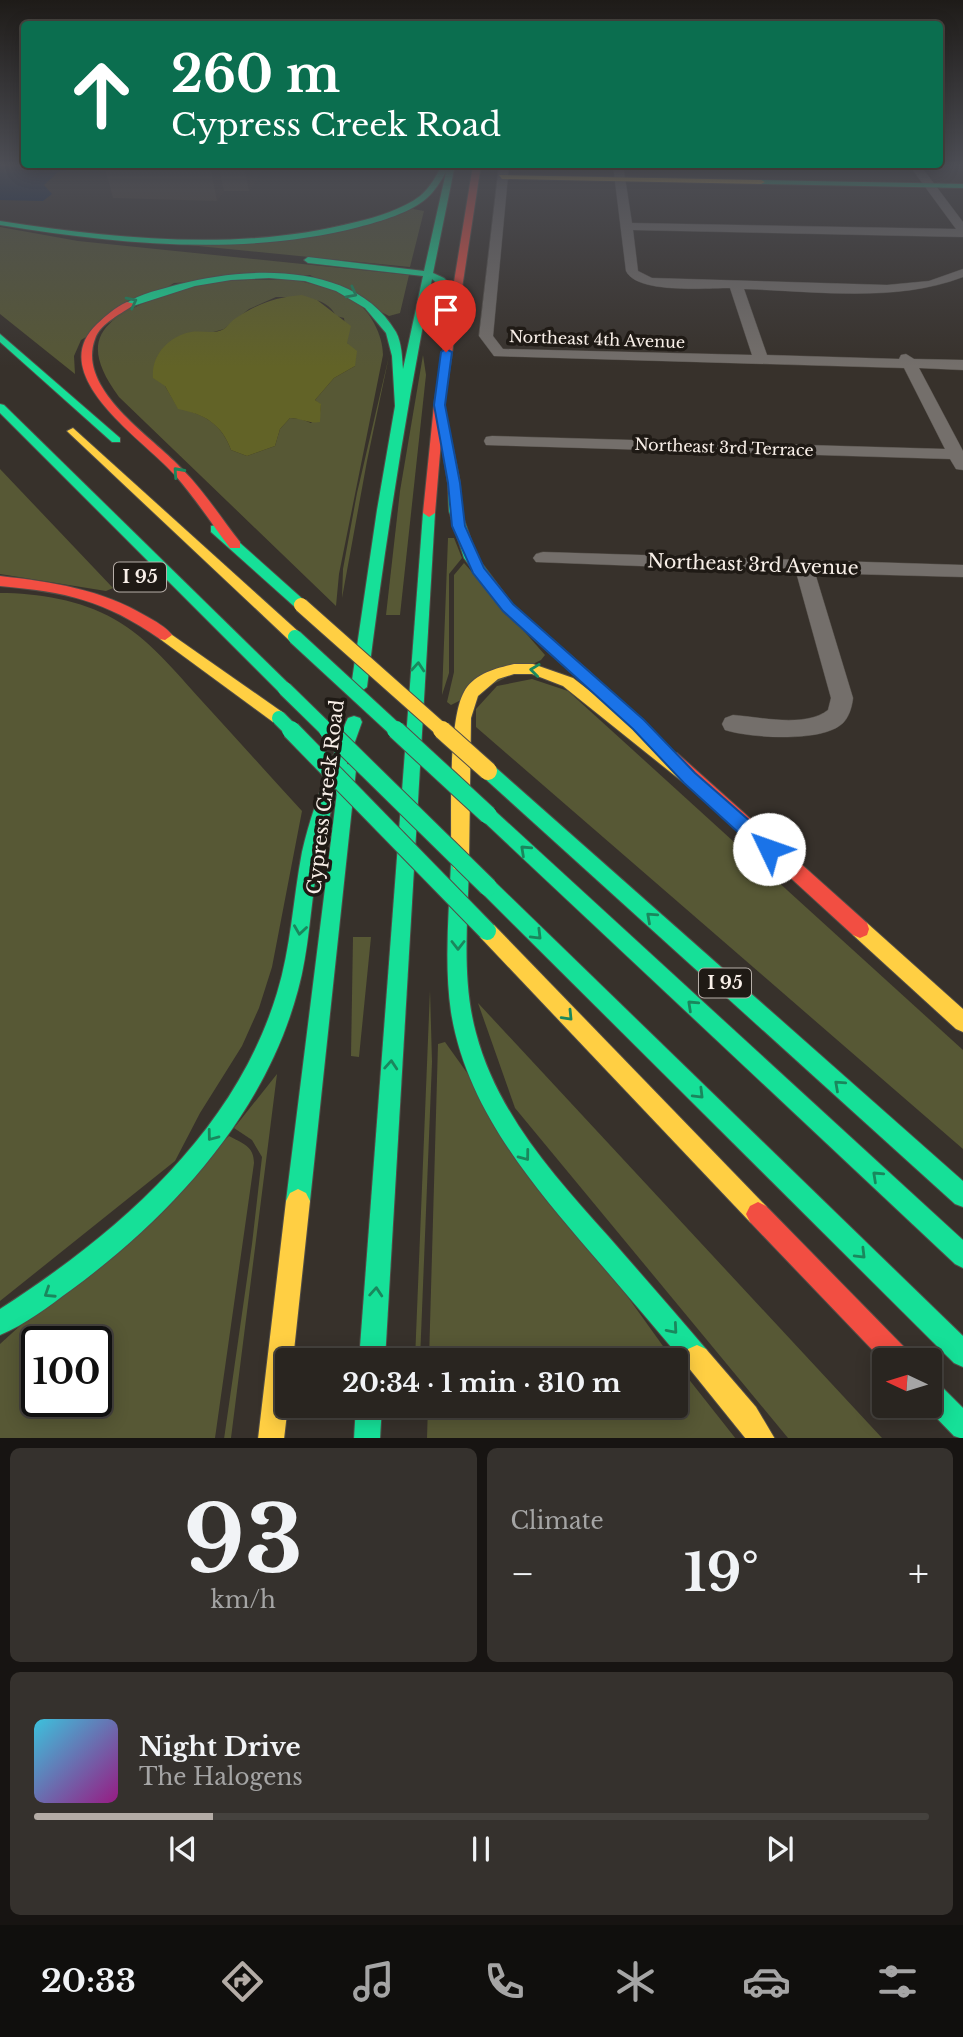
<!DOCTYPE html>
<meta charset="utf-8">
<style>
body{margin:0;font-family:"Libre Baskerville",serif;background:#35312d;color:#f1f3f6;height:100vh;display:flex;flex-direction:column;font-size:26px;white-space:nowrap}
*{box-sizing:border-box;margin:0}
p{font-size:23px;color:#a5a5a5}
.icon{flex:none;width:38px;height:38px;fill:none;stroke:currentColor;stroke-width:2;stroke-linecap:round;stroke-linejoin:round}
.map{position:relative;height:1438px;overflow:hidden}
.panel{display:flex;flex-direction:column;gap:10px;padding:10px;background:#171412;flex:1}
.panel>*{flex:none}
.hud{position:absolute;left:21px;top:21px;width:922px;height:147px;border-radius:7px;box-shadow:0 4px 18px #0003,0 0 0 2px #45423e;background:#0b6e4f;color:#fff;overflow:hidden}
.needle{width:46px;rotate:274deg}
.tools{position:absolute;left:872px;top:1348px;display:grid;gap:14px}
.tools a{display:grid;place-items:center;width:70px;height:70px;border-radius:7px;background:#292520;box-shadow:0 4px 18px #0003,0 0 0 2px #45423e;font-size:35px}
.speed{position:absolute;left:21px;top:1326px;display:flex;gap:14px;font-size:35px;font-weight:700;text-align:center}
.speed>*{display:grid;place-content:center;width:91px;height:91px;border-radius:50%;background:#292520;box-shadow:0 4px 18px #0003,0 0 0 2px #45423e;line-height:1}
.speed .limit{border:4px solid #111;border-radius:10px;background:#fff;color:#111}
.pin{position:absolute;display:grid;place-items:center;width:60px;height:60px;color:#fff;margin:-72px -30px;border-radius:50% 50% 50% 0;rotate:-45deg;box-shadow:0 0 7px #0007}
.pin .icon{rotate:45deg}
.me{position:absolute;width:77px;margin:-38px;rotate:312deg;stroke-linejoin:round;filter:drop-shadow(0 0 5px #0008)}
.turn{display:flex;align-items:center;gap:24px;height:147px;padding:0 35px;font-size:32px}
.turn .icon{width:91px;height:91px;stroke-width:2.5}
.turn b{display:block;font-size:49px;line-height:60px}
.big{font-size:52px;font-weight:700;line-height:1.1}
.panel .widget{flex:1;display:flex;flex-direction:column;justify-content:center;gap:10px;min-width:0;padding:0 24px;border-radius:10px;background:#35312d}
.panel .dial{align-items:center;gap:0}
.dial b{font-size:91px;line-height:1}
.song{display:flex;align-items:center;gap:21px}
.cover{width:84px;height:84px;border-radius:10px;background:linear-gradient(135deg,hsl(190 70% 55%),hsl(310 70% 35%))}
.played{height:7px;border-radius:4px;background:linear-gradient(90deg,#b4aca6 20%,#45423e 20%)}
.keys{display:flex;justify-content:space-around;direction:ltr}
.heat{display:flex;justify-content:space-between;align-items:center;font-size:38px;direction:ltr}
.panel .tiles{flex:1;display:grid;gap:10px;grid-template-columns:1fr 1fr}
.widget:last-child{grid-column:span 2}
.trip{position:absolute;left:275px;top:1348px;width:413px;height:70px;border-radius:7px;background:#292520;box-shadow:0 4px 18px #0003,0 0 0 2px #45423e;font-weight:700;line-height:70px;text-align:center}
.tab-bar{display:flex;height:112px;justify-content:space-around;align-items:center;background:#100f0d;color:#a5a5a5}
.tab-bar .icon{width:49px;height:49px}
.tab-bar .selected{color:#b4aca6}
.tab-bar b{font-size:32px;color:#f1f3f6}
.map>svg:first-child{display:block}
.green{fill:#575835;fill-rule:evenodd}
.forest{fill:#626327}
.water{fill:#07224a}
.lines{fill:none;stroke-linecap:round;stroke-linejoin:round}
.street-casing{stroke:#524d47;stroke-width:1}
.fast-casing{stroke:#524d47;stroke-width:2}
.slow-casing{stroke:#524d47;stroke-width:2}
.jam-casing{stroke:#524d47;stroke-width:2}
.street{fill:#746f6b;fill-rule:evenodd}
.fast{fill:#16e098;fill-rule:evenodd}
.slow{fill:#ffcf43;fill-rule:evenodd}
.jam{fill:#f24e42;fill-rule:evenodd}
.fast-bridge-far1-casing{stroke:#524d47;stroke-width:16;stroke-linecap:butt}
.fast-bridge-casing{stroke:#524d47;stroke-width:20;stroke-linecap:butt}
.slow-bridge-far1-casing{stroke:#524d47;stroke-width:16;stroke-linecap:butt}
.slow-bridge-casing{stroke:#524d47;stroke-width:20;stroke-linecap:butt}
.fast-bridge-far1{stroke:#16e098;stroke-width:14}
.fast-bridge{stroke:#16e098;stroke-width:18}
.slow-bridge-far1{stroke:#ffcf43;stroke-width:14}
.slow-bridge{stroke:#ffcf43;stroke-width:18}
.wall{fill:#493f34}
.shaded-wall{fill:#3c332b}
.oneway{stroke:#1a875d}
.route{fill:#1a73e8;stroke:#114b97;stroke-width:2}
.labels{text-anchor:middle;stroke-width:7;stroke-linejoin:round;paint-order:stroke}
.far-street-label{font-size:16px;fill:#f8efe8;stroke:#1f1a15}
.shield{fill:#1f1a15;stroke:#b7afa9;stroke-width:2}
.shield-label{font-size:18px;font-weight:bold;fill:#f8efe8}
.street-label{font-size:19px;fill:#f8efe8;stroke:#1f1a15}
</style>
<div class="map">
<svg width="963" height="1439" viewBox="0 0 963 1439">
<rect width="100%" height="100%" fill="#37312b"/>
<g class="green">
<polygon points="413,209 424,211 410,267 168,243 266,241"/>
<polygon points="0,227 78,241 409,275 400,313 389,316 310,275 174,283 81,340 74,356 75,374 0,314"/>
<path d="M 293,279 C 308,284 340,289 352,298 C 370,310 383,335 383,355 L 339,574 L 336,606 L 119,397 C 80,344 97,321 154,299 C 167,294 182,286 195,284 C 226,278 261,281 293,279 ZM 276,297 C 296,298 326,294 336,316 L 344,318 L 347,343 L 355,366 L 334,378 L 315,400 L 321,405 L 320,413 L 311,423 L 301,419 L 290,418 L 280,429 L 275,446 L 247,456 L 231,450 C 222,424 204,414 178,408 L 165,386 L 193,332 L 210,333 L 224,329 L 249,309 Z"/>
<polygon points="423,355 426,375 400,615 386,615 400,491"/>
<polygon points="389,356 367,461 342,598 343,569 357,493"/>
<polygon points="0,469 113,588 106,591 0,574"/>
<polygon points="448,538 454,538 462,558 449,574 449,673 442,695"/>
<polygon points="464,563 545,655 541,660 451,705 447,702 454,672 454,575"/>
<path d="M 0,593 C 38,593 81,600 114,619 C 148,638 175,671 201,700 C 235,737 268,774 302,811 L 272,967 L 259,1008 L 242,1046 L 200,1113 L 175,1161 L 0,1301 Z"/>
<polygon points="532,679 568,691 963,1050 963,1149 476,727 476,709 497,686"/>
<polygon points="353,937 371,937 359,1057 351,1056"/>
<polygon points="430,990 432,1062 420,1360 415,1360"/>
<polygon points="478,1003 882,1438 788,1438 515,1108"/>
<polygon points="445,1042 673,1360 429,1360 438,1044"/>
<polygon points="277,1074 231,1438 224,1439 252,1244 262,1157 252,1140 234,1128"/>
<path d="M 229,1136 C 242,1143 254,1146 254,1163 L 215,1438 L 0,1439 L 0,1344 ZM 37,1342 L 96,1342 L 96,1402 L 37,1402 Z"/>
<polygon points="676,1363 736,1439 427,1439 428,1405 676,1405"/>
</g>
<path class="forest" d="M 302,295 L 317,300 L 351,326 L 347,343 L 357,351 L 355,366 L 334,378 L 315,400 L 321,404 L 320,422 C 309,424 301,418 290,418 L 280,429 L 275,446 L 247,456 L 231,450 C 222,424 204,414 178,409 L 165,386 L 153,378 C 151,355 169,336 191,332 C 202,330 213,335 224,329 C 228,326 231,321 236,318 C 257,304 276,297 302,295 Z"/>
<polygon class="water" points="0,165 209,165 87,166 58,172 44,185 52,194 43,201 0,200"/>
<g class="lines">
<defs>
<g id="street">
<path d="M 499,165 L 509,165 L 493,336 L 503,349 L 752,355 L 730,288 C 706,288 637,294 626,271 L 613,165 L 623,165 L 632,223 L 956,229 L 909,165 L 920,165 L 963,222 L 963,237 L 633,230 L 638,271 L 652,278 L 887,285 L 929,281 L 963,269 L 963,277 C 895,303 816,291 744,289 L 767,355 L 899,359 L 901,355 L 906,354 L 914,359 L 963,360 L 963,370 L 919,368 L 963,451 L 963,470 L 956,469 L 950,459 L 486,445 L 484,441 L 486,437 L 492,436 L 945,449 L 904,368 L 494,356 L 479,336 Z"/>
<path d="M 543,552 L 963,565 L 963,577 L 815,573 L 853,698 C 852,707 849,717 843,723 C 823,743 750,738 725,730 L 722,724 L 725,718 L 733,715 C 760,717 805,728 828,710 L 831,698 L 796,572 L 536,562 L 533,558 L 536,554 Z"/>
</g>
<g id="fast">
<path d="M 442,165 L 455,165 L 433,273 L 444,278 L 460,294 L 452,296 L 432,279 C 405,415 384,550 367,687 L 359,693 L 351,687 L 377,510 L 395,406 L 392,356 L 386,333 L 365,308 L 336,291 L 305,281 L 269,278 L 231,280 L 195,286 L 130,307 L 125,304 C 140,293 163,289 180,284 C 249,266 355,262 396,332 C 402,343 402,358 403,369 L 423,276 L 308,263 L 304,260 L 308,257 L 424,271 L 446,172 C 441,181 435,191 427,198 C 410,213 381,221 359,227 C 243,257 117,244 0,225 L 0,221 C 116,239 241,252 356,222 C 377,217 403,209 420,196 C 430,188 436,176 442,165 Z"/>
<polygon points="761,180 963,184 963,188 758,184"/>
<polygon points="0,334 120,438 120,442 112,442 0,342"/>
<polygon points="435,403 444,405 460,483 461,511 477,557 513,605 592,674 595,678 592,682 582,682 503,611 464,558 449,511 448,483"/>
<polygon points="0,404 4,405 290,685 293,689 290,693 280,693 0,413"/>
<polygon points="429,509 435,513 385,1360 359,1360 423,513"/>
<polygon points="216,525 221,526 306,602 308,605 306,608 296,608 211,532 211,526"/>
<path d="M 354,716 L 360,718 L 362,722 L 347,764 L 354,765 L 356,770 L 310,1201 L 306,1209 L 298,1213 L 290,1209 L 286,1201 L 337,792 C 329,817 321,843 317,869 C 310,909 309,950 298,990 C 265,1114 173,1215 71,1290 C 49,1306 25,1325 0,1335 L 0,1309 C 118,1233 235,1132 277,993 C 291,948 293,899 302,852 C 312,808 330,765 346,722 L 348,718 Z"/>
<polygon points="488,764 494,766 963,1181 963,1207 955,1204 482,776 480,771 482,766"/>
<polygon points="488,808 494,810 963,1240 963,1268 955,1264 482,820 479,815 482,810"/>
<path d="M 460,855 L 466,857 L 469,863 C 468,919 461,978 476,1033 C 497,1113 554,1176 608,1236 C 641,1274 674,1311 706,1349 L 710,1358 L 706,1367 L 697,1371 L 688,1367 C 656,1329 624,1291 591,1253 C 531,1183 466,1107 451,1012 C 444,963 449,912 451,863 L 454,857 Z"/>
<polygon points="488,879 494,881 963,1336 963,1367 954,1363 482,893 479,887 482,881"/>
<polygon points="929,1379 938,1383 963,1408 963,1439 954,1436 924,1405 929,1405"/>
<polygon points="356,1405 382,1405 380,1439 354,1439"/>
</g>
<g id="slow">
<polygon points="499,175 761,180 765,182 761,184 502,179"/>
<polygon points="73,428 300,633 302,637 300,641 290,641 69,433 67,431"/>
<polygon points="165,630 285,714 287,718 285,722 273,722 160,639 158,635"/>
<path d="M 514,664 L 533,664 L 573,678 L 696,773 L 698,778 L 696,783 L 690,785 L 684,783 L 563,686 L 532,674 L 514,674 L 498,679 L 478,696 L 471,718 L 469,863 L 466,869 L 460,871 L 454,869 L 451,863 C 452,824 447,722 464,692 C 473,674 496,668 514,664 Z"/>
<polygon points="860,920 867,923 963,1009 963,1032 956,1029 853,935 851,929 853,923"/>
<polygon points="487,922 494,925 766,1206 770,1214 766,1222 758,1226 750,1222 480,937 478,931 480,925"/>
<polygon points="298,1189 306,1193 310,1201 293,1360 287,1360 288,1405 284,1439 258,1439 286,1201 290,1193"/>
<polygon points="697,1345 706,1349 756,1407 775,1439 746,1439 688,1367 684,1358 688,1349"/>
</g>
<g id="jam">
<polygon points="473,165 481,165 444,405 435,513 429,517 423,513 434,405"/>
<path d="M 127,302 L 135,304 C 123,313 100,323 95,339 C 76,390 153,437 183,470 C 204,491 221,518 240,542 L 240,548 L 230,548 C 212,524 195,498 175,475 C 144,440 43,375 97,324 C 107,315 114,308 127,302 Z"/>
<path d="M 0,576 C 52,582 101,589 146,616 C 155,621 166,627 172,635 L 165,640 L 160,639 C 104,600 66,592 0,586 Z"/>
<polygon points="671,752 677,753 867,923 869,929 867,935 860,938 853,935 665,763 663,758 665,753"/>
<polygon points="758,1202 766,1206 908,1351 912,1360 884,1360 884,1362 750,1222 746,1214 750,1206"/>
</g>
</defs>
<use href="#street" class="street-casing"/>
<use href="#fast" class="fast-casing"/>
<use href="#slow" class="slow-casing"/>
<use href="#jam" class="jam-casing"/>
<use href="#street" class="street"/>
<use href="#fast" class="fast"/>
<use href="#slow" class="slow"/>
<use href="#jam" class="jam"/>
<defs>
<g id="fast-bridge-far1">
<polyline points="295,637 398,732"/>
<polyline points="285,689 329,732"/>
<polyline points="279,718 293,732"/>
</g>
<g id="fast-bridge">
<polyline points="291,730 487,931"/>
<polyline points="328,730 488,887"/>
<polyline points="396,730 488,815"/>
</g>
<polyline id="slow-bridge-far1" points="301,605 444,732"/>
<polyline id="slow-bridge" points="442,730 488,771"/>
</defs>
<use href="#fast-bridge-far1" class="fast-bridge-far1-casing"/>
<use href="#fast-bridge" class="fast-bridge-casing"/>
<use href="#slow-bridge-far1" class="slow-bridge-far1-casing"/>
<use href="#slow-bridge" class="slow-bridge-casing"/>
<use href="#fast-bridge-far1" class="fast-bridge-far1"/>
<use href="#fast-bridge" class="fast-bridge"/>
<use href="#slow-bridge-far1" class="slow-bridge-far1"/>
<use href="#slow-bridge" class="slow-bridge"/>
</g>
<polygon class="wall" points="104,165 264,165 249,191 224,191 217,201 113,198"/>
<g class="shaded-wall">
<polygon points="210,165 218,165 224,191 217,201"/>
<polygon points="244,165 264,165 249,191"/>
</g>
<defs><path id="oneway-chevron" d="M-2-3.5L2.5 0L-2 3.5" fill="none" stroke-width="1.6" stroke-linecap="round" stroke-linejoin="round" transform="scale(1.75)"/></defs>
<g class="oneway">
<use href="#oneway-chevron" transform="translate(352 293) rotate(28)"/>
<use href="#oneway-chevron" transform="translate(132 302) rotate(-27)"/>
<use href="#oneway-chevron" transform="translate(178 472) rotate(-132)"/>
<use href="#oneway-chevron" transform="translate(418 667) rotate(-86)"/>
<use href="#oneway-chevron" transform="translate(535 670) rotate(-173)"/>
<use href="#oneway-chevron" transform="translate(525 850) rotate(-137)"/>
<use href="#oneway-chevron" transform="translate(651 917) rotate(-138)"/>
<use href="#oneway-chevron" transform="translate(300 930) rotate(98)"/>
<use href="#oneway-chevron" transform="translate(537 935) rotate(45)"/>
<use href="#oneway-chevron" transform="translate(458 945) rotate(90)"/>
<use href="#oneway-chevron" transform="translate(692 1005) rotate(-137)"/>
<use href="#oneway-chevron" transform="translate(568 1016) rotate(46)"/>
<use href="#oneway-chevron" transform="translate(391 1065) rotate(-86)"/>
<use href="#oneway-chevron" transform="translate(839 1085) rotate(-138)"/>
<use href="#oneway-chevron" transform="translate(699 1094) rotate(45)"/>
<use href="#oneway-chevron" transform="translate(212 1136) rotate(127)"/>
<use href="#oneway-chevron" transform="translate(525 1156) rotate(53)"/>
<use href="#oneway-chevron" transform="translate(877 1176) rotate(-137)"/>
<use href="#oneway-chevron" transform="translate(861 1254) rotate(45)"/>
<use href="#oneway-chevron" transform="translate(376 1292) rotate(-86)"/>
<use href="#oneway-chevron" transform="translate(49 1293) rotate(147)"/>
<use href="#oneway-chevron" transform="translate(673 1329) rotate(49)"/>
</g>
<linearGradient id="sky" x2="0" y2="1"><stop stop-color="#1e1b18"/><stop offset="0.45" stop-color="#4d4e55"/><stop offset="1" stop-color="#4d4e55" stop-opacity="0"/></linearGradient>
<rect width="963" height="367" fill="url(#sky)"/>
<polygon class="route" points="446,349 452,352 445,405 460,483 465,526 484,568 513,604 644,720 695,773 775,843 778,849 775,854 769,856 762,854 684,783 633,729 503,611 473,573 452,526 448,483 434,405 441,352"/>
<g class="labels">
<g class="far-street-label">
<text transform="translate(597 339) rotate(2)" y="6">Northeast 4th Avenue</text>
<text transform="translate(724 447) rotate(2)" y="6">Northeast 3rd Terrace</text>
</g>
<g class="shield">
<rect x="114" y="562.5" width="52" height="29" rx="5"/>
<rect x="699" y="968.5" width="52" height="29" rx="5"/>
</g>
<g class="shield-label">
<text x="140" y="583">I 95</text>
<text x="725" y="989">I 95</text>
</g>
<g class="street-label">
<text transform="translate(753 564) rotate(2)" y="7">Northeast 3rd Avenue</text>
<text transform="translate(325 797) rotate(-83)" y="7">Cypress Creek Road</text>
</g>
</g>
</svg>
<div class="tools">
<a><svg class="needle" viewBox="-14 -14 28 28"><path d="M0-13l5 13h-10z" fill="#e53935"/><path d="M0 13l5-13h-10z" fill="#a5a5a5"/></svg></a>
</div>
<div class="speed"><div class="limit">100</div></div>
<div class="pin" style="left:446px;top:352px;background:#d93025"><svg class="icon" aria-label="arrive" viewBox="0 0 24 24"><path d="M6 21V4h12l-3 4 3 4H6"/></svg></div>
<svg class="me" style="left:769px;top:849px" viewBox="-20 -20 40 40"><circle r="19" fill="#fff"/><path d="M0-13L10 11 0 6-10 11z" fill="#1a73e8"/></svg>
<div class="trip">20:34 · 1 min · 310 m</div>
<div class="hud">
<div class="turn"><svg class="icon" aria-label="ahead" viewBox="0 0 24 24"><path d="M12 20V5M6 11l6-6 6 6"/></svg><div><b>260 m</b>Cypress Creek Road</div></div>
</div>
</div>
<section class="panel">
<div class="tiles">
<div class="widget dial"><b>93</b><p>km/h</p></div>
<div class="widget"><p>Climate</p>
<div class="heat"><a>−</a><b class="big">19°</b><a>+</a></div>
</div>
<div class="widget">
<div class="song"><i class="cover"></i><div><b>Night Drive</b><p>The Halogens</p></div></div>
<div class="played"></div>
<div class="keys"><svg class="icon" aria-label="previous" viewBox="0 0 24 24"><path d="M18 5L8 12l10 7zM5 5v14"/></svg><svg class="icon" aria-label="pause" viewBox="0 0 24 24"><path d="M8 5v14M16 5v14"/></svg><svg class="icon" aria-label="next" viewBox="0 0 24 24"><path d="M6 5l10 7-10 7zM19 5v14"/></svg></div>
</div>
</div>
</section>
<nav class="tab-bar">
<b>20:33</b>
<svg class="icon selected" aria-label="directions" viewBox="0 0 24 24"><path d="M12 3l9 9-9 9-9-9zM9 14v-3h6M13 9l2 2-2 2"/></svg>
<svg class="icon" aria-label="music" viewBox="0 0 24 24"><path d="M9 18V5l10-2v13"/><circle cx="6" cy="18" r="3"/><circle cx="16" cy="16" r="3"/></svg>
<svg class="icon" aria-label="phone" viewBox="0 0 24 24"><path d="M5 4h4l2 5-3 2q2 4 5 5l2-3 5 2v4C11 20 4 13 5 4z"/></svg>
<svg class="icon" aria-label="climate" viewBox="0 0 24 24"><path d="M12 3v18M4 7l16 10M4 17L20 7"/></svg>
<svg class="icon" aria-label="car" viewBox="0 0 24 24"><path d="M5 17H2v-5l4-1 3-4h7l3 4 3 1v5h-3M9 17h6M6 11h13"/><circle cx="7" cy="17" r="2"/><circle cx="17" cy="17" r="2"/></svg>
<svg class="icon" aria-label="filters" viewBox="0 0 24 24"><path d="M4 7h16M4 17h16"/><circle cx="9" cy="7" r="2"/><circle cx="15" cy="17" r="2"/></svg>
</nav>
